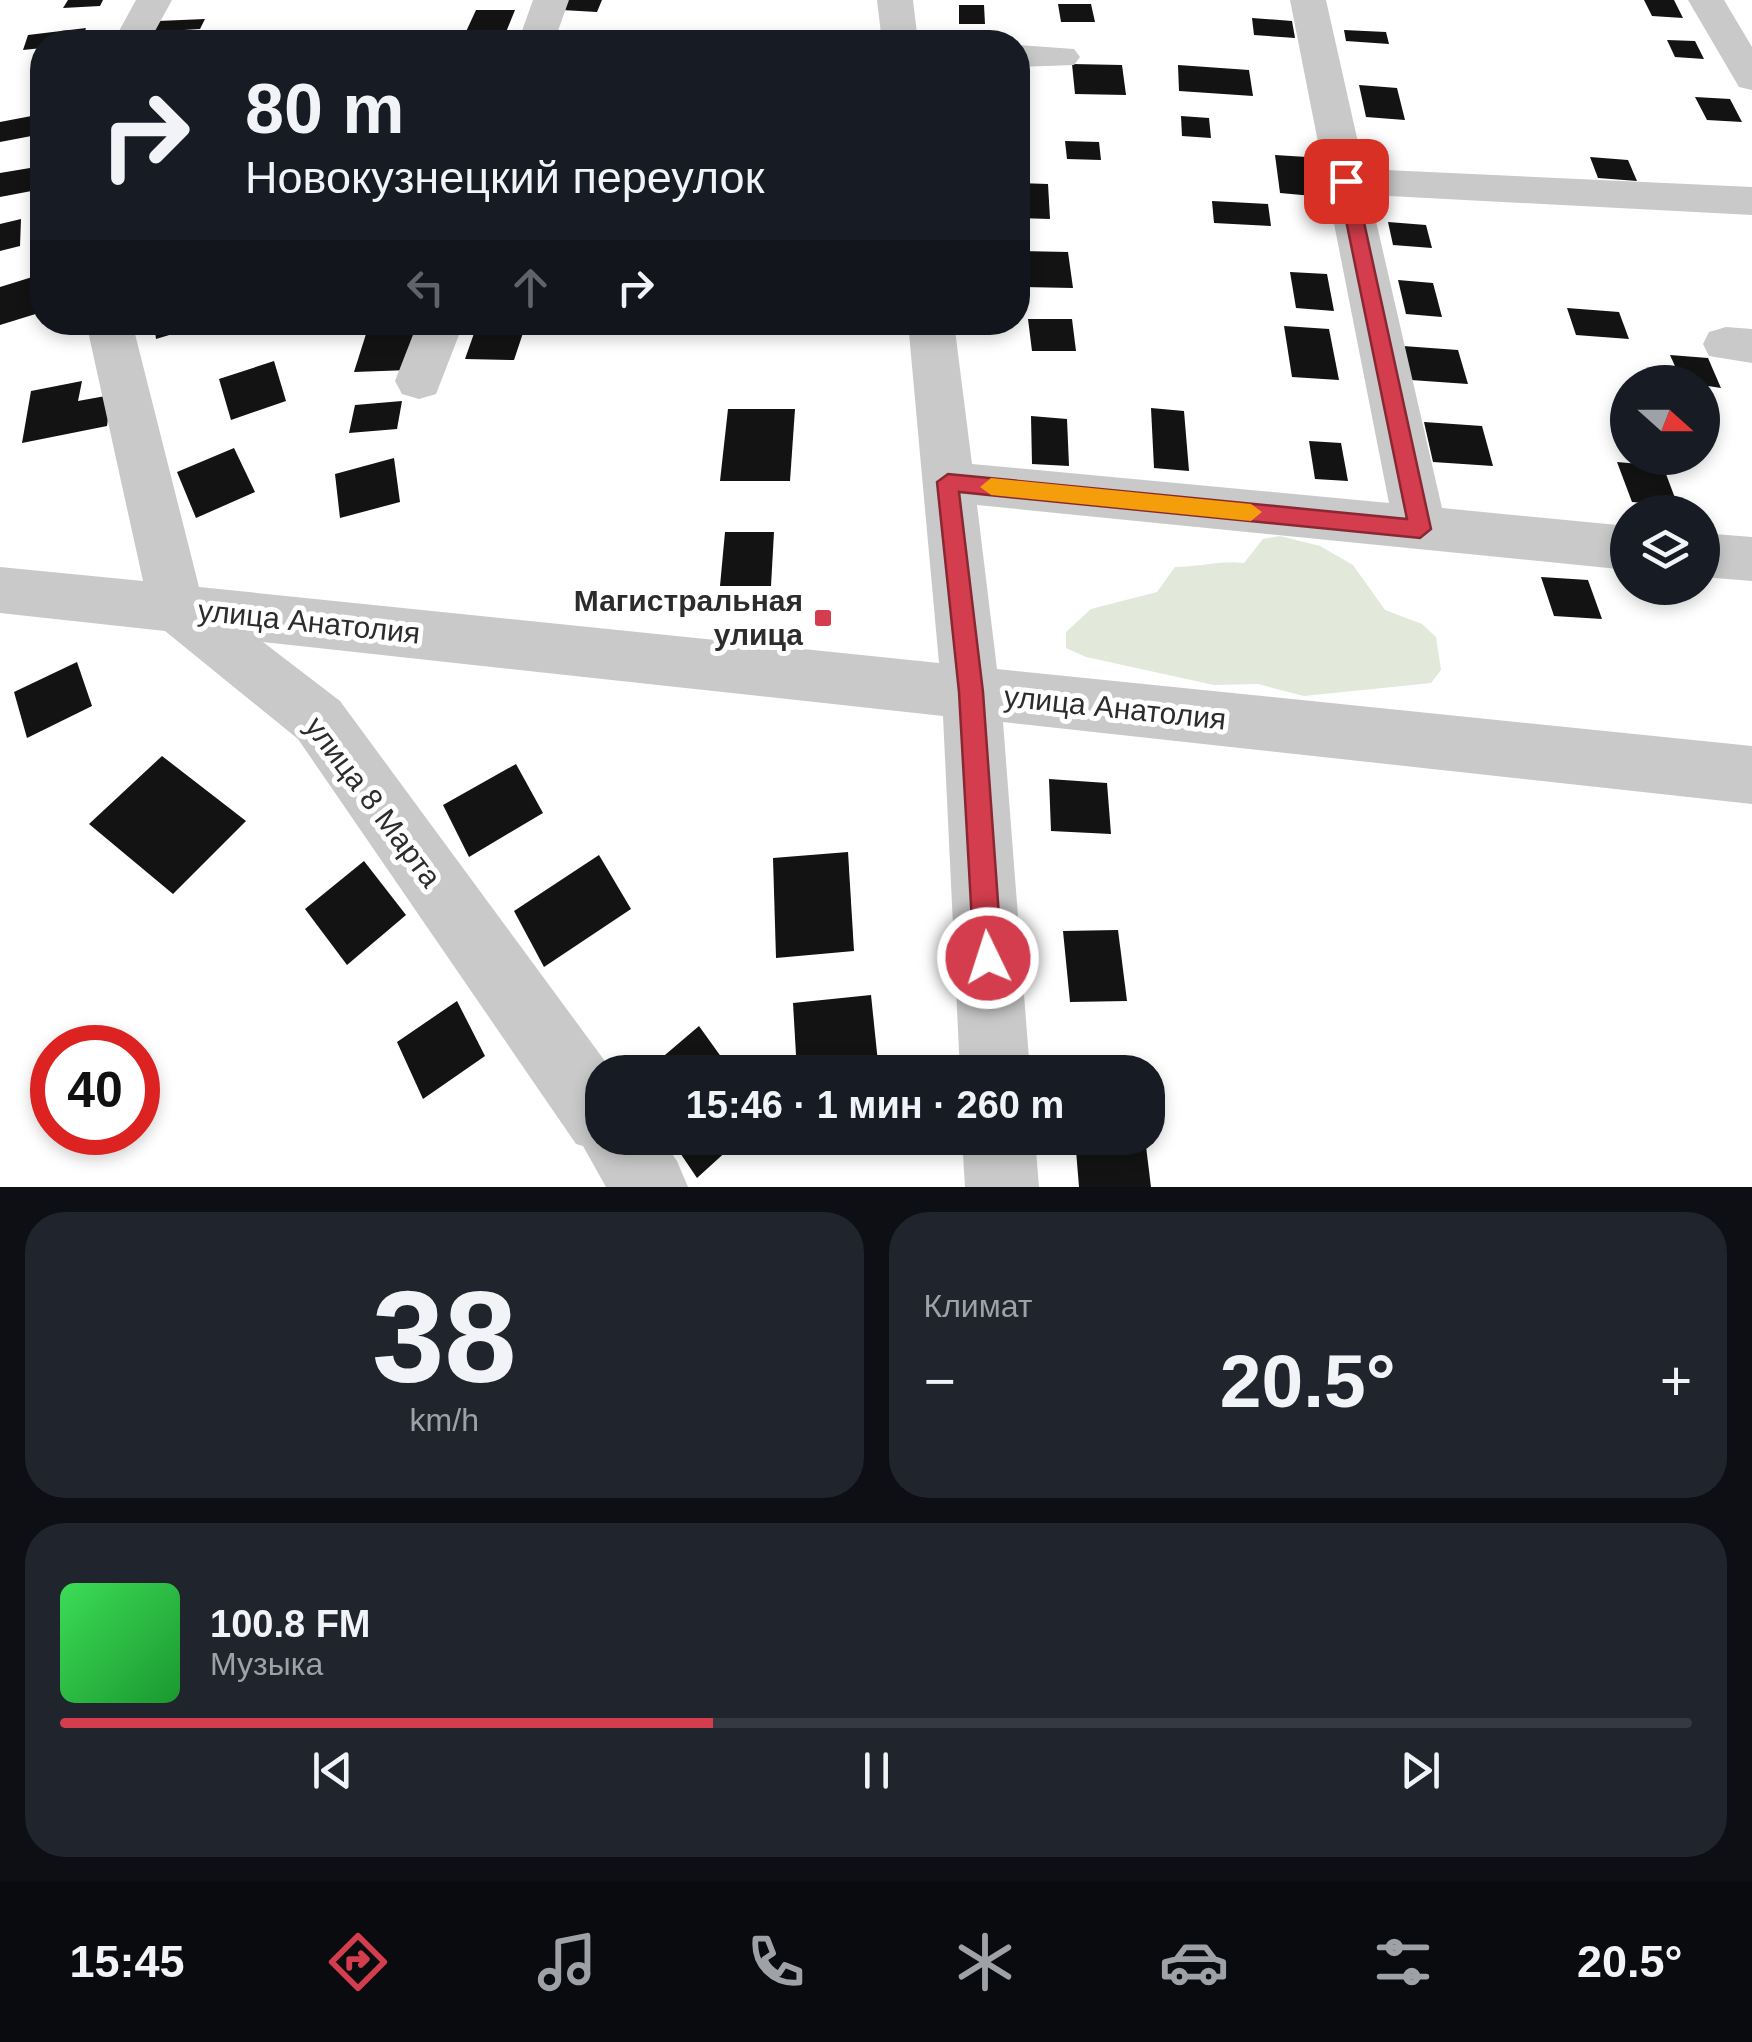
<!DOCTYPE html>
<html lang="ru">
<meta charset="utf-8">
<style>
body{margin:0;font-family:Helvetica,sans-serif;background:#20242c;color:#f1f3f6;height:100vh;display:flex;flex-direction:column;font-size:38px;white-space:nowrap}
*{box-sizing:border-box;margin:0}
p{font-size:32px;color:#9ea1a6}
.icon{flex:none;width:55px;height:55px;fill:none;stroke:currentColor;stroke-width:2;stroke-linecap:round;stroke-linejoin:round}
.map{position:relative;height:1187px;overflow:hidden}
.panel{display:flex;flex-direction:column;gap:25px;padding:25px;background:#0d0f14;flex:1}
.panel>*{flex:none}
.hud{position:absolute;left:30px;top:30px;width:1000px;height:305px;border-radius:40px;box-shadow:0 5px 15px #0003;background:#171b24;color:#f1f3f6;overflow:hidden}
.needle{width:65px;rotate:111deg}
.fabs{position:absolute;left:1610px;top:365px;display:grid;gap:20px}
.fabs a{display:grid;place-items:center;width:110px;height:110px;border-radius:50%;background:#171b24;box-shadow:0 5px 15px #0003;font-size:50px}
.speed{position:absolute;left:30px;top:1025px;display:flex;gap:20px;font-size:50px;font-weight:700;text-align:center}
.speed>*{display:grid;place-content:center;width:130px;height:130px;border-radius:50%;background:#171b24;box-shadow:0 5px 15px #0003;line-height:1}
.speed .limit{border:15px solid #d22;background:#fff;color:#111}
.pin{position:absolute;display:grid;place-items:center;width:85px;height:85px;color:#fff;margin:-42px;border-radius:20px;box-shadow:0 5px 15px #0006}
.me{position:absolute;width:110px;margin:-55px;rotate:356deg;stroke-linejoin:round;filter:drop-shadow(0 0 8px #0008)}
.turn{display:flex;align-items:center;gap:35px;height:210px;padding:0 50px;font-size:45px}
.turn .icon{width:130px;height:130px;stroke-width:2.5}
.turn b{display:block;font-size:70px;line-height:85px}
.lanes{display:flex;align-items:center;height:95px;padding:0 50px;background:#0003;justify-content:center;gap:50px;direction:ltr}
.lanes .off{opacity:.35}
.big{font-size:75px;font-weight:600;line-height:1.1}
.panel .widget{flex:1;display:flex;flex-direction:column;justify-content:center;gap:15px;min-width:0;padding:0 35px;border-radius:40px;background:#20242c}
.panel .dial{align-items:center;gap:0}
.dial b{font-size:130px;line-height:1}
.song{display:flex;align-items:center;gap:30px}
.cover{width:120px;height:120px;border-radius:15px;background:linear-gradient(135deg,hsl(130 70% 55%),hsl(130 70% 35%))}
.played{height:10px;border-radius:5px;background:linear-gradient(90deg,#d33d4d 40%,#363941 40%)}
.keys{display:flex;justify-content:space-around;direction:ltr}
.heat{display:flex;justify-content:space-between;align-items:center;font-size:55px;direction:ltr}
.panel .tiles{flex:1;display:grid;gap:25px;grid-template-columns:1fr 1fr}
.widget:last-child{grid-column:span 2}
.trip{position:absolute;left:585px;top:1055px;width:580px;height:100px;border-radius:40px;background:#171b24;box-shadow:0 5px 15px #0003;font-weight:600;line-height:100px;text-align:center}
.tab-bar{display:flex;height:160px;justify-content:space-around;align-items:center;background:#090b0e;color:#9ea1a6}
.tab-bar .icon{width:70px;height:70px}
.tab-bar .selected{color:#d33d4d}
.tab-bar b{font-size:45px;color:#f1f3f6}
.map>svg:first-child{display:block}
.green{fill:#e2e8da}
.building{fill:#131313}
.lines{fill:none;stroke-linecap:round;stroke-linejoin:round}
.minor{fill:#c9c9c9;fill-rule:evenodd}
.route{fill:#d33d4d;stroke:#892832;stroke-width:2.5}
.slow{fill:#f59e0b}
.poi-dot{fill:#d33d4d;stroke:#fff;stroke-width:4}
.labels{text-anchor:middle;stroke-width:10;stroke-linejoin:round;paint-order:stroke}
.poi-label{font-size:30px;font-weight:bold;fill:#2c2c2c;stroke:#fff;text-anchor:end}
.street-label{font-size:30px;fill:#2c2c2c;stroke:#fff}
</style>
<div class="map">
<svg width="1752" height="1187" viewBox="0 0 1752 1187">
<rect width="100%" height="100%" fill="#fff"/>
<path class="green" d="M 1280,536 L 1320,546 L 1353,565 L 1385,610 L 1422,624 L 1436,637 L 1441,670 L 1431,683 L 1304,696 L 1258,684 L 1214,685 L 1086,657 L 1066,648 L 1066,632 L 1091,609 L 1157,592 L 1175,567 C 1198,567 1221,560 1244,563 L 1263,539 Z"/>
<g class="building">
<polygon points="68,0 103,0 100,6 63,8"/>
<polygon points="566,0 602,0 597,12 562,10"/>
<polygon points="1644,0 1674,0 1683,18 1652,16"/>
<polygon points="1058,4 1091,4 1095,22 1061,22"/>
<polygon points="959,5 984,5 985,24 959,24"/>
<polygon points="476,10 515,10 504,37 464,36"/>
<polygon points="1252,18 1292,21 1295,38 1254,35"/>
<polygon points="205,19 200,29 152,32 158,21"/>
<polygon points="86,28 81,42 42,42 42,48 23,50 28,35"/>
<polygon points="562,30 608,32 604,42 556,42"/>
<polygon points="1344,30 1386,32 1389,44 1346,41"/>
<polygon points="1667,40 1695,41 1704,59 1675,57"/>
<polygon points="1072,64 1122,65 1126,95 1075,94"/>
<polygon points="1178,65 1249,70 1253,96 1179,91"/>
<polygon points="1359,85 1397,88 1405,120 1366,117"/>
<polygon points="1695,97 1730,99 1742,122 1707,120"/>
<polygon points="42,114 42,134 0,142 0,122"/>
<polygon points="1181,116 1209,118 1211,138 1182,136"/>
<polygon points="1065,141 1099,142 1101,160 1067,159"/>
<polygon points="1275,155 1307,157 1313,196 1280,193"/>
<polygon points="1590,157 1628,160 1637,181 1598,178"/>
<polygon points="42,166 42,189 0,197 0,173"/>
<polygon points="1018,183 1048,184 1050,219 1018,218"/>
<polygon points="1212,201 1268,204 1271,226 1214,223"/>
<polygon points="21,219 20,246 0,251 0,224"/>
<polygon points="1388,222 1426,225 1432,248 1393,245"/>
<polygon points="1020,251 1068,252 1073,288 1023,287"/>
<polygon points="1290,272 1327,274 1334,311 1296,308"/>
<polygon points="42,274 42,312 0,325 0,287"/>
<polygon points="1398,280 1433,283 1442,317 1406,314"/>
<polygon points="1567,308 1619,312 1629,339 1576,335"/>
<polygon points="1028,319 1072,319 1076,351 1032,351"/>
<polygon points="154,322 198,322 199,326 156,339"/>
<polygon points="478,322 526,324 514,360 465,359"/>
<polygon points="754,322 796,322 795,334 753,334"/>
<polygon points="1284,326 1329,329 1339,380 1292,377"/>
<polygon points="420,332 409,370 354,372 366,334"/>
<polygon points="1403,346 1458,350 1468,384 1411,380"/>
<polygon points="1670,355 1708,358 1721,388 1682,382"/>
<polygon points="274,361 286,401 231,420 219,379"/>
<polygon points="82,381 78,401 111,395 107,426 22,443 31,391"/>
<polygon points="402,401 397,429 349,433 355,405"/>
<polygon points="1151,408 1184,411 1189,471 1154,468"/>
<polygon points="728,409 795,409 790,481 720,481"/>
<polygon points="1031,416 1067,419 1069,466 1032,464"/>
<polygon points="1424,422 1482,426 1493,466 1433,462"/>
<polygon points="1309,441 1341,443 1348,481 1315,479"/>
<polygon points="234,448 255,492 196,518 177,472"/>
<polygon points="394,458 400,502 340,518 335,474"/>
<polygon points="1617,462 1663,466 1678,506 1632,502"/>
<polygon points="725,532 774,532 771,586 720,586"/>
<polygon points="1541,577 1588,580 1602,619 1554,616"/>
<polygon points="77,662 92,706 27,738 14,692"/>
<polygon points="162,756 246,821 173,894 89,824"/>
<polygon points="516,764 543,813 469,857 443,805"/>
<polygon points="1049,779 1107,783 1111,834 1051,831"/>
<polygon points="848,852 854,951 776,958 773,858"/>
<polygon points="599,855 631,909 544,967 514,911"/>
<polygon points="364,861 406,915 347,965 305,909"/>
<polygon points="1118,930 1127,1001 1070,1002 1063,931"/>
<polygon points="871,995 879,1072 797,1072 793,1003"/>
<polygon points="457,1001 485,1056 423,1099 397,1042"/>
<polygon points="699,1026 732,1072 645,1072"/>
<polygon points="670,1138 741,1138 697,1178"/>
<polygon points="1075,1138 1145,1138 1151,1187 1079,1187"/>
</g>
<g class="lines">
<g class="minor">
<polygon points="136,0 172,0 149,42 113,42"/>
<polygon points="533,0 569,0 554,42 518,42"/>
<polygon points="877,0 913,0 918,42 882,42"/>
<polygon points="1290,0 1326,0 1364,169 1752,187 1752,215 1370,195 1442,508 1628,526 1628,570 977,505 997,669 1752,746 1752,804 1003,722 1030,1072 960,1072 943,716 263,642 340,701 613,1072 602,1072 602,1138 661,1138 677,1161 688,1187 606,1187 583,1146 576,1144 298,739 165,631 0,613 0,567 143,581 86,322 132,322 199,587 939,663 908,322 954,322 972,464 1389,503"/>
<polygon points="1688,0 1724,0 1752,47 1752,90 1739,87"/>
<polygon points="1018,45 1074,49 1080,57 1074,65 1018,67"/>
<polygon points="418,322 464,322 436,394 419,399 402,394 395,381"/>
<polygon points="1726,327 1752,329 1752,363 1709,356 1703,344 1709,332"/>
<polygon points="1702,533 1752,537 1752,581 1702,577"/>
<polygon points="962,1138 1035,1138 1039,1187 965,1187"/>
</g>
</g>
<polygon class="route" points="1346,176 1355,181 1431,529 1420,538 959,492 983,692 1002,958 998,968 988,972 978,968 974,958 959,692 937,482 948,474 1407,519 1338,181"/>
<polygon class="slow" points="991,478 1251,504 1262,512 1251,521 991,495 980,487"/>
<rect class="poi-dot" x="813" y="608" width="20" height="20" rx="5"/>
<g class="labels">
<g class="poi-label">
<text x="803" y="611">Магистральная<tspan x="803" dy="34">улица</tspan></text>
</g>
<g class="street-label">
<text transform="translate(309 622) rotate(6)" y="10">улица Анатолия</text>
<text transform="translate(1115 708) rotate(6)" y="10">улица Анатолия</text>
<text transform="translate(373 802) rotate(53)" y="10">улица 8 Марта</text>
</g>
</g>
</svg>
<div class="fabs">
<a><svg class="needle" viewBox="-14 -14 28 28"><path d="M0-13l5 13h-10z" fill="#e53935"/><path d="M0 13l5-13h-10z" fill="#9ea1a6"/></svg></a>
<a><svg class="icon" aria-label="layers" viewBox="0 0 24 24"><path d="M12 4l9 5-9 5-9-5zM3 14l9 5 9-5"/></svg></a>
</div>
<div class="speed"><div class="limit">40</div></div>
<div class="pin" style="left:1346px;top:181px;background:#d93025"><svg class="icon" aria-label="arrive" viewBox="0 0 24 24"><path d="M6 21V4h12l-3 4 3 4H6"/></svg></div>
<svg class="me" style="left:988px;top:958px" viewBox="-20 -20 40 40"><circle r="17" fill="#d33d4d" stroke="#fff" stroke-width="3"/><path d="M0-11L8 9 0 5-8 9z" fill="#fff"/></svg>
<div class="trip">15:46 · 1 мин · 260 m</div>
<div class="hud">
<div class="turn"><svg class="icon" aria-label="right" viewBox="0 0 24 24"><path d="M7 20v-9h11M14 6l5 5-5 5"/></svg><div><b>80 m</b>Новокузнецкий переулок</div></div>
<div class="lanes"><svg class="icon off" aria-label="left" viewBox="0 0 24 24"><path d="M17 20v-9H6M10 6l-5 5 5 5"/></svg><svg class="icon off" aria-label="ahead" viewBox="0 0 24 24"><path d="M12 20V5M6 11l6-6 6 6"/></svg><svg class="icon" aria-label="right" viewBox="0 0 24 24"><path d="M7 20v-9h11M14 6l5 5-5 5"/></svg></div>
</div>
</div>
<section class="panel">
<div class="tiles">
<div class="widget dial"><b>38</b><p>km/h</p></div>
<div class="widget"><p>Климат</p>
<div class="heat"><a>−</a><b class="big">20.5°</b><a>+</a></div>
</div>
<div class="widget">
<div class="song"><i class="cover"></i><div><b>100.8 FM</b><p>Музыка</p></div></div>
<div class="played"></div>
<div class="keys"><svg class="icon" aria-label="previous" viewBox="0 0 24 24"><path d="M18 5L8 12l10 7zM5 5v14"/></svg><svg class="icon" aria-label="pause" viewBox="0 0 24 24"><path d="M8 5v14M16 5v14"/></svg><svg class="icon" aria-label="next" viewBox="0 0 24 24"><path d="M6 5l10 7-10 7zM19 5v14"/></svg></div>
</div>
</div>
</section>
<nav class="tab-bar">
<b>15:45</b>
<svg class="icon selected" aria-label="directions" viewBox="0 0 24 24"><path d="M12 3l9 9-9 9-9-9zM9 14v-3h6M13 9l2 2-2 2"/></svg>
<svg class="icon" aria-label="music" viewBox="0 0 24 24"><path d="M9 18V5l10-2v13"/><circle cx="6" cy="18" r="3"/><circle cx="16" cy="16" r="3"/></svg>
<svg class="icon" aria-label="phone" viewBox="0 0 24 24"><path d="M5 4h4l2 5-3 2q2 4 5 5l2-3 5 2v4C11 20 4 13 5 4z"/></svg>
<svg class="icon" aria-label="climate" viewBox="0 0 24 24"><path d="M12 3v18M4 7l16 10M4 17L20 7"/></svg>
<svg class="icon" aria-label="car" viewBox="0 0 24 24"><path d="M5 17H2v-5l4-1 3-4h7l3 4 3 1v5h-3M9 17h6M6 11h13"/><circle cx="7" cy="17" r="2"/><circle cx="17" cy="17" r="2"/></svg>
<svg class="icon" aria-label="filters" viewBox="0 0 24 24"><path d="M4 7h16M4 17h16"/><circle cx="9" cy="7" r="2"/><circle cx="15" cy="17" r="2"/></svg>
<b>20.5°</b>
</nav>
